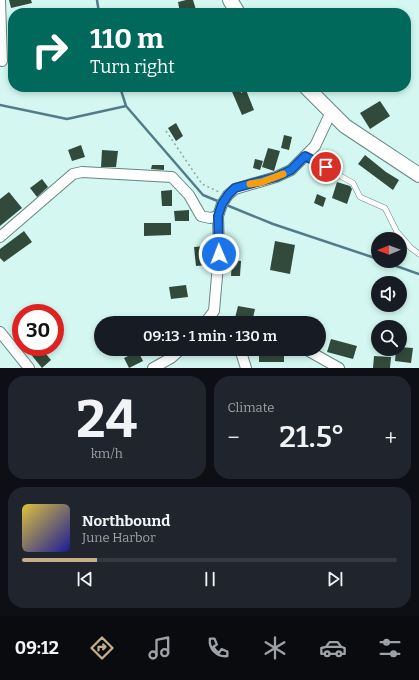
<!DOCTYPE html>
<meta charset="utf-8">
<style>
body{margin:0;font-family:Bitter,serif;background:#20242c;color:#f1f3f6;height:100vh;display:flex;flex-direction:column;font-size:15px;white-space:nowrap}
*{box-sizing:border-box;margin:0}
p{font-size:13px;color:#9ea1a6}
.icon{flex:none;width:22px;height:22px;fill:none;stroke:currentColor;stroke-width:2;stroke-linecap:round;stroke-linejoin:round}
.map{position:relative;height:368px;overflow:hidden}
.panel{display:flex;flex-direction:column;gap:8px;padding:8px;background:#0d0f14;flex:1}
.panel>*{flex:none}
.banner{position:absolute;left:8px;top:8px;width:403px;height:84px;border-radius:16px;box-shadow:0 2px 6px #0003;background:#00695c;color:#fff;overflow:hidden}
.needle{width:26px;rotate:269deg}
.fabs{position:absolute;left:371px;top:232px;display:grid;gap:8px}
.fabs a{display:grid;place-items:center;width:36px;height:36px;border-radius:50%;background:#171b24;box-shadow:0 2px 6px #0003;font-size:20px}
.speed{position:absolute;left:12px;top:304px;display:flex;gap:8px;font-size:20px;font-weight:700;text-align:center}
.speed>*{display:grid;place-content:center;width:52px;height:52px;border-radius:50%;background:#171b24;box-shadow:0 2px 6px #0003;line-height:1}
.speed .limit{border:6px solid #d22;background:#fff;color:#111}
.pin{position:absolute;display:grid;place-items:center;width:34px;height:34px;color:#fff;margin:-17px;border:2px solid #fff;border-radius:50%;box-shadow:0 1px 4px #0007}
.me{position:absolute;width:44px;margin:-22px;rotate:359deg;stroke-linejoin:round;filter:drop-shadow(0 0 3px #0008)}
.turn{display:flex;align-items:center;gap:14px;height:84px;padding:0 16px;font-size:18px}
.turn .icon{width:52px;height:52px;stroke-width:2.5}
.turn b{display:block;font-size:28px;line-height:34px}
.big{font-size:30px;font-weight:600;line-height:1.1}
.panel .card{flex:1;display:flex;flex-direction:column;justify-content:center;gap:6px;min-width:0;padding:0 14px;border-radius:16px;background:#20242c}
.panel .dial{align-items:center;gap:0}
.dial b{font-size:52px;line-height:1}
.song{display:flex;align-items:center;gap:12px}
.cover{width:48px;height:48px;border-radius:6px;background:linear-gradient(135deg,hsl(50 70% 55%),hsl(240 70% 35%))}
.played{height:4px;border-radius:2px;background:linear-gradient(90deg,#c4ae8a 20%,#363941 20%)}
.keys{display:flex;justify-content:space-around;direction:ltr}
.heat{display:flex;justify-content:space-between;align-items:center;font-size:22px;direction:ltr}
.panel .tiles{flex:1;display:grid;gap:8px;grid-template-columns:1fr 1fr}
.card:last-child{grid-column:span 2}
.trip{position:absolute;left:94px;top:316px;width:232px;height:40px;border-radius:20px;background:#171b24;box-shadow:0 2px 6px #0003;font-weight:600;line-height:40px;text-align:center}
.menu{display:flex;height:64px;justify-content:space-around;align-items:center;background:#090b0e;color:#9ea1a6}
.menu .icon{width:28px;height:28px}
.menu .on{color:#c4ae8a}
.menu b{font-size:18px;color:#f1f3f6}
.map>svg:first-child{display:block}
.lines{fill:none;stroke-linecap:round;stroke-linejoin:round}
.stream{stroke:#527c8c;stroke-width:2.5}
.building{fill:#314a3c}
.lane-casing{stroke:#668681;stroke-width:6}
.street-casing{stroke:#668681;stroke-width:12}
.secondary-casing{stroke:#668681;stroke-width:16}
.path{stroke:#8ba6a1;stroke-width:1.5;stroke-dasharray:2 3;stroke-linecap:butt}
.lane{stroke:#fff;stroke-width:5}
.street{stroke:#fff;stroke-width:10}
.secondary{stroke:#fff;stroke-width:14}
.route-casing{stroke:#114b97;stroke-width:10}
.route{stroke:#1a73e8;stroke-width:7}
.slow{stroke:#f59e0b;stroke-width:7}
</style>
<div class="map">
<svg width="419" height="368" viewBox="0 0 419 368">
<rect width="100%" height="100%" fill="#d4f8f1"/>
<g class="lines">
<g class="stream">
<polyline points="97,0 99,13"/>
<polyline points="120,87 126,106 203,195 220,202"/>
<polyline points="0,105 67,119 126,106"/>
<polyline points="224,204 273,224 378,259"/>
<polyline points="382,261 419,274"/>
</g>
</g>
<g class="building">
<polygon points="9,0 31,0 32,3 11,8"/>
<polygon points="186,0 193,0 197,13 180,13 178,2"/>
<polygon points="230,87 240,87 241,93 246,90 254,110 242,115"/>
<polygon points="380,101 390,116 370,129 360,113"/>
<polygon points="176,123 183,136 176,141 168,128"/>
<polygon points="284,135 292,137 289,150 281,148"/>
<polygon points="81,145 85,157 72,161 68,150"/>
<polygon points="268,148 280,151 274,171 262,167"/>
<polygon points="102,150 118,151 116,167 101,167"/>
<polygon points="365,155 386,172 399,180 393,190 358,164"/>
<polygon points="255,159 263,161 260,170 253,168"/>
<polygon points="152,165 164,165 164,170 151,169"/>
<polygon points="42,179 48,187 37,197 30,188"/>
<polygon points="337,182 350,186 352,189 347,204 332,198"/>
<polygon points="172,190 172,206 162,206 161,191"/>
<polygon points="9,192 22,208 0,226 0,199"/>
<polygon points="317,194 326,198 323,207 314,203"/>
<polygon points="189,210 189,221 175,221 174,211"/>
<polygon points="144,223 171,223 171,235 144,236"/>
<polygon points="24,231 32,242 4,262 0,258 0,249"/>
<polygon points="275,241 295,245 290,274 270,270"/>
<polygon points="206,246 208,265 196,266 194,247"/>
<polygon points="232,260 241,261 240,276 231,276"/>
<polygon points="186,285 188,297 171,299 169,287"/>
<polygon points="238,306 255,309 252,322 235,318"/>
<polygon points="331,339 357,346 353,359 327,352"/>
<polygon points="25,347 40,347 51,360 42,368"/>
<polygon points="400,347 413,348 411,363 395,361 396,349 400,349"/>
<rect x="259" y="349" width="25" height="13"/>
<polygon points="138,351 143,361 129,368 124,358"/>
<polygon points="374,356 391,357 390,368 373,368"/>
</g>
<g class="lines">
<defs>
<polyline id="lane" points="305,156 353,183 360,197 385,208 397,232 411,248 419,254"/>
<g id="street">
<polyline points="0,0 2,61"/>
<polyline points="0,237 73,174 82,172 172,177 189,195 201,216 210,218 218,216"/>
<polyline points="205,323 214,311 219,253 218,216 222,204 228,195 235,189 276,177 291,170 315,146 331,112"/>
<polyline points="0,332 29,368"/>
<polyline points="240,349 246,368"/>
<polyline points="305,349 339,368"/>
<polyline points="153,368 171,358 181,349"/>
</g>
<g id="secondary">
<polyline points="230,0 238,13"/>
<polyline points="306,87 345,126 419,175"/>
</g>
</defs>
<use href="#lane" class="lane-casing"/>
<use href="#street" class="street-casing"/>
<use href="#secondary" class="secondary-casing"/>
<polyline class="path" points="166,131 202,184 219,192"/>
<use href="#lane" class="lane"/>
<use href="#street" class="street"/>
<use href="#secondary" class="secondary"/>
</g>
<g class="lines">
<defs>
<polyline id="route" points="219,254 218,216 222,204 228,195 235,188 276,177 291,170 305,156 326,167"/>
</defs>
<use href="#route" class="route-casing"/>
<use href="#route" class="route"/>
<polyline class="slow" points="250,184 262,182 283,174"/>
</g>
</svg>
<div class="fabs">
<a><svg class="needle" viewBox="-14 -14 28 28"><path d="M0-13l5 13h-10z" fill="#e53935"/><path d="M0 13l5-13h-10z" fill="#9ea1a6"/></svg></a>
<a><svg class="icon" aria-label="sound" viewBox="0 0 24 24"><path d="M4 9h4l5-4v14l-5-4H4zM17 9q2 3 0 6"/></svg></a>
<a><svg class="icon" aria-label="search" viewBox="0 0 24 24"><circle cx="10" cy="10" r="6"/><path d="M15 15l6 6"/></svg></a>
</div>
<div class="speed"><div class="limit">30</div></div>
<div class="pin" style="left:326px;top:167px;background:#d93025"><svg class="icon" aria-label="arrive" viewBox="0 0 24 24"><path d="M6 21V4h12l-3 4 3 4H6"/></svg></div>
<svg class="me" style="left:219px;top:254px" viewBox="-20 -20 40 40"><circle r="17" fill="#1a73e8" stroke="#fff" stroke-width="3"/><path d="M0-11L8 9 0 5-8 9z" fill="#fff"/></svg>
<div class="trip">09:13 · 1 min · 130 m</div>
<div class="banner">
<div class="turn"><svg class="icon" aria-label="right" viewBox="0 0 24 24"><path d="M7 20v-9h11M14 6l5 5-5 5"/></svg><div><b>110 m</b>Turn right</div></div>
</div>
</div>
<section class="panel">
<div class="tiles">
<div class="card dial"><b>24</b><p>km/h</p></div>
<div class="card"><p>Climate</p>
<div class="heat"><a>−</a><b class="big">21.5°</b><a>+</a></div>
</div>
<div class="card">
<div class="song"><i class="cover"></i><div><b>Northbound</b><p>June Harbor</p></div></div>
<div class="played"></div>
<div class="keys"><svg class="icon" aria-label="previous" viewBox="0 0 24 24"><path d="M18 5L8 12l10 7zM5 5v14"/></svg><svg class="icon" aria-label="pause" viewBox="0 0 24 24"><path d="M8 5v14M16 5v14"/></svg><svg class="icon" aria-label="next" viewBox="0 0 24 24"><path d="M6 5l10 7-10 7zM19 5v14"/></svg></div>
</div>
</div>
</section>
<nav class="menu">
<b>09:12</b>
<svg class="icon on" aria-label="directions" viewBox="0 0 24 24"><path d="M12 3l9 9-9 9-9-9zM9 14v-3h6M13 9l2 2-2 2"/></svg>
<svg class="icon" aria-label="music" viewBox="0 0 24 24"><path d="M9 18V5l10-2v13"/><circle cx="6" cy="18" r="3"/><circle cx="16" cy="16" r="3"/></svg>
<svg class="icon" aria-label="phone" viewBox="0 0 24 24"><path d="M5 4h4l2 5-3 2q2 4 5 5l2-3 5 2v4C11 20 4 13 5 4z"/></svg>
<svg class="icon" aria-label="climate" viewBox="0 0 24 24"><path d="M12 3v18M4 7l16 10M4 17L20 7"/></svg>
<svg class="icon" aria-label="car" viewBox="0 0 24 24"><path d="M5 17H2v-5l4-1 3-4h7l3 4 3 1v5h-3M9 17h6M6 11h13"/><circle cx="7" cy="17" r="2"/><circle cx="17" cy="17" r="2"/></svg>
<svg class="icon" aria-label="filters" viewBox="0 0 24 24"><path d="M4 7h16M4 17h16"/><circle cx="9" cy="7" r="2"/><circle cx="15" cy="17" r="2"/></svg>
</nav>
